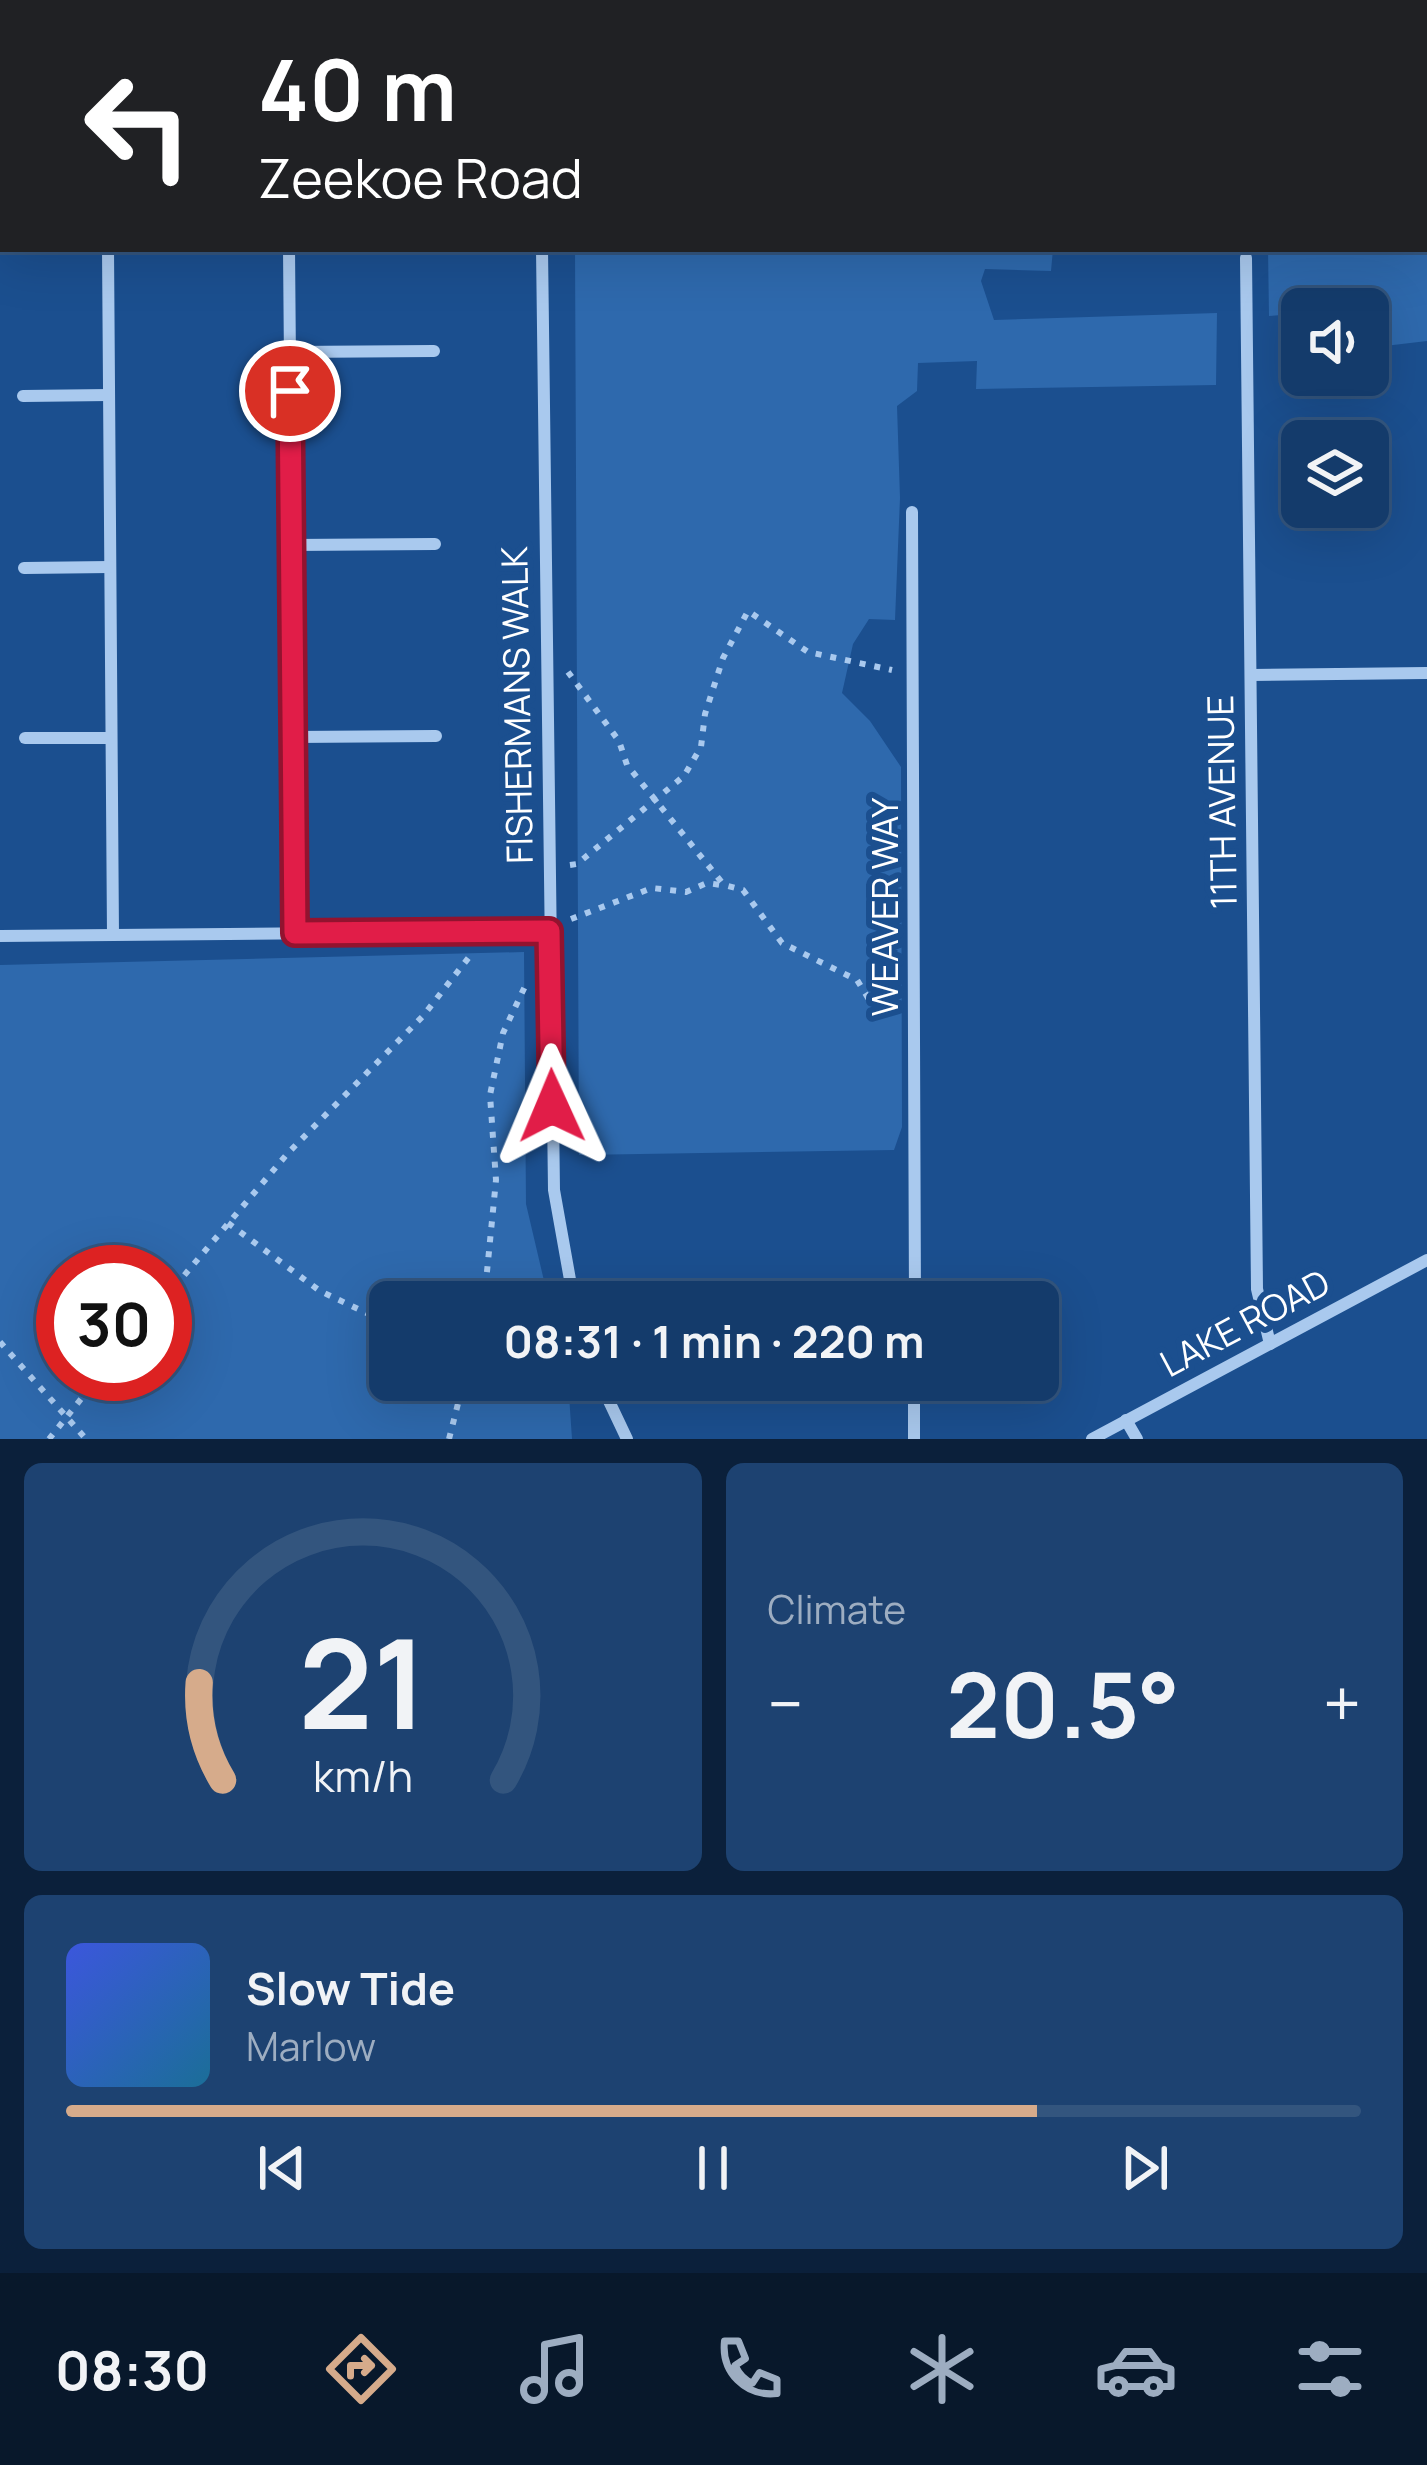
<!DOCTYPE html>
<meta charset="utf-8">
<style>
body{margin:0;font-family:Manrope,sans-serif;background:#1d4271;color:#f1f3f6;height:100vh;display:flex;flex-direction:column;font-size:45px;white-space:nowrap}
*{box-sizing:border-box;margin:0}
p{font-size:39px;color:#9dadc1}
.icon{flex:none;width:66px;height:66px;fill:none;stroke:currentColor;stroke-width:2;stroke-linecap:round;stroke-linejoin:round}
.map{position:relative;height:1439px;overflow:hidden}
.drawer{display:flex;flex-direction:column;gap:24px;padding:24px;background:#0b203b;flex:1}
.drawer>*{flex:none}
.top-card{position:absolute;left:0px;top:0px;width:1428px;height:252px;box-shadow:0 12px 48px #0002,0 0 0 3px #33557e;background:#202124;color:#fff;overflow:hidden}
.buttons{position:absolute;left:1281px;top:288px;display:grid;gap:24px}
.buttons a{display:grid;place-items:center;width:108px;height:108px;border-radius:18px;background:#143b6b;box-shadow:0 12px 48px #0002,0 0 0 3px #33557e;font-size:60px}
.speed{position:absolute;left:36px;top:1245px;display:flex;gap:24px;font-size:60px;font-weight:700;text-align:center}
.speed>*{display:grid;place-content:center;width:156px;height:156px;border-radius:50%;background:#143b6b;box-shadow:0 12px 48px #0002,0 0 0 3px #33557e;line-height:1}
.speed .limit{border:18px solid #d22;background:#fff;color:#111}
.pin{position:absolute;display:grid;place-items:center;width:102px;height:102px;color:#fff;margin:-51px;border:6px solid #fff;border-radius:50%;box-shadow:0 3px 12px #0007}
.me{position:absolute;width:132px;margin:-66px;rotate:359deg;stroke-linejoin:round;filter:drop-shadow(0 0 9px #0008)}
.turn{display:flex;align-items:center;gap:42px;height:252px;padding:0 60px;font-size:54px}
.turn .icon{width:156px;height:156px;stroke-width:2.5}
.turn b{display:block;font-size:84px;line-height:102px}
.big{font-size:90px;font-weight:700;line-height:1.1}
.drawer .widget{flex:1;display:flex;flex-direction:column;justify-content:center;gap:18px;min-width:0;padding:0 42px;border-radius:18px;background:#1d4271}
.drawer .dial{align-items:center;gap:0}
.dial svg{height:312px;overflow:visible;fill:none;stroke:#33557e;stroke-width:7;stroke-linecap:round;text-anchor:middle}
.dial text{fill:#f1f3f6;stroke:none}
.song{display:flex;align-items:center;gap:36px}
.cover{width:144px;height:144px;border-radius:18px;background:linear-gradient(135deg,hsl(230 70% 55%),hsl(200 70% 35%))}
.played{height:12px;border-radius:6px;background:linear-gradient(90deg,#d6ab8b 75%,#33557e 75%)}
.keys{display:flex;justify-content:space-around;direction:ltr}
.heat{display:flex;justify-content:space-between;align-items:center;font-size:66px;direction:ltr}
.drawer .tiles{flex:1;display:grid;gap:24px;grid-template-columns:1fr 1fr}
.widget:last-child{grid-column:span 2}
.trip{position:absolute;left:369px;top:1281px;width:690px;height:120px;border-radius:18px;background:#143b6b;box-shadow:0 12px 48px #0002,0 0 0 3px #33557e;font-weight:700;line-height:120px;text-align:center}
.dock{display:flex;height:192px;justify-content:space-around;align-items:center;background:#08182b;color:#9dadc1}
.dock .icon{width:84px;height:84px}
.dock .selected{color:#d6ab8b}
.dock b{font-size:54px;color:#f1f3f6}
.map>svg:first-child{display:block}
.green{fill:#2e69ad;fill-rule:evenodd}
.water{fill:#3c6290;stroke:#9cc4f0;stroke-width:3}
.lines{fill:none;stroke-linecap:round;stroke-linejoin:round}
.path{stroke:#a9c9ee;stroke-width:6;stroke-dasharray:6 9;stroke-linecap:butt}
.street{stroke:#a9c9ee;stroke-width:12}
.route-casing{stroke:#92132f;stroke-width:30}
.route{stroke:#e11d48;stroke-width:21}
.labels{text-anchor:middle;stroke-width:12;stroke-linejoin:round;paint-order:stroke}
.street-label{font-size:36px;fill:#fff;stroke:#1b4f8f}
</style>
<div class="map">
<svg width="1427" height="1439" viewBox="0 0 1427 1439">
<rect width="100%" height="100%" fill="#1b4f8f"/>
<g class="green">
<polygon points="163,0 487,0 487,3"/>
<polygon points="567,0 1427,0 1427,341 1368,348 1368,309 1302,309 1302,313 1269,316 1268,249 1425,249 1425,3"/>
<polygon points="575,249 1053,249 1051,271 985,269 981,281 994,320 1217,313 1216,385 976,389 977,361 918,363 917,391 897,406 900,498 895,620 869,619 853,644 842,693 870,721 901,767 902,1127 894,1150 579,1155"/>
<path d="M 524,952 L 526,1204 L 549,1302 L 390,1302 L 390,1380 L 568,1380 L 572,1439 L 0,1439 L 0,965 ZM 165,1272 L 165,1374 L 63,1374 L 63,1272 Z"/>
</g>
<polygon class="water" points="611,0 854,0 852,3"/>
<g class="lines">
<g class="path">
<polyline points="568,672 619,741 627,765 724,885 743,890 782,943 857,980 870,1001 897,1007"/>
<polyline points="570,865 577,864 684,776 701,747 705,714 723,658 748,611 808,652 892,670"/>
<polyline points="571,919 652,888 686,892 707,883 721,885"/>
<polyline points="228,1223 320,1291 390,1324"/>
<polyline points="165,1298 288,1153 423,1016 473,952"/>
<polyline points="484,1302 496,1180 490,1095 503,1033 528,980"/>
<polyline points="0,1342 86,1439"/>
<polyline points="49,1439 101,1374"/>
<polyline points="449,1439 464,1380"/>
</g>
<g class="street">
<polyline points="106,0 106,3"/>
<polyline points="540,3 540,0"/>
<polyline points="0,211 3,211"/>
<polyline points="108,249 113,935"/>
<polyline points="289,249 295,933"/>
<polyline points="542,249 554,1190 574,1302"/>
<polyline points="1246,258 1257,1289 1270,1344"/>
<polyline points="290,352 434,351"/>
<polyline points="23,396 109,395"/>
<polyline points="912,512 915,1302"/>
<polyline points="292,545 435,544"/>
<polyline points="24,568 110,567"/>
<polyline points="1251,675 1427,673"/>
<polyline points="293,737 436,736"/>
<polyline points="25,738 111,738"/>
<polyline points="0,936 549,931"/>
<polyline points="599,1380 627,1439"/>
<polyline points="1126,1420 1137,1439"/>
<polyline points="914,1439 914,1380"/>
<polyline points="1092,1439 1427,1260"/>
</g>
</g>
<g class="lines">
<defs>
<polyline id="route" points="290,391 295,933 549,931 552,1106"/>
</defs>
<use href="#route" class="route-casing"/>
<use href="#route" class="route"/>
</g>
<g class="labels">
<g class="street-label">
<text transform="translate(517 705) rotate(-91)" y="13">FISHERMANS WALK</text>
<text transform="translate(1222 802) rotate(-91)" y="13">11TH AVENUE</text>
<text transform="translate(885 907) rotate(-90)" y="13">WEAVER WAY</text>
<text transform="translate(1245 1323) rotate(-28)" y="13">LAKE ROAD</text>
</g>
</g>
</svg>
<div class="buttons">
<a><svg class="icon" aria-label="sound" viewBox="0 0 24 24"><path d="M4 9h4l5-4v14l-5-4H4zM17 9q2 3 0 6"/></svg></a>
<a><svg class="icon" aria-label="layers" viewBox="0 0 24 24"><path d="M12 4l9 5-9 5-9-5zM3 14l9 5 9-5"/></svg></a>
</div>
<div class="speed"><div class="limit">30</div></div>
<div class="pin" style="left:290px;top:391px;background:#d93025"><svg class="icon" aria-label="arrive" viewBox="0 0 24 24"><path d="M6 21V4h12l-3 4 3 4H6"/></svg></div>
<svg class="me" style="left:552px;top:1106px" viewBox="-20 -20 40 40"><path d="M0-17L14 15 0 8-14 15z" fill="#e11d48" stroke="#fff" stroke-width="4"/></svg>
<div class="trip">08:31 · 1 min · 220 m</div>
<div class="top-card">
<div class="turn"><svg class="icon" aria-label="left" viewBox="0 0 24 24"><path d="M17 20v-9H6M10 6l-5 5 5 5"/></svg><div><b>40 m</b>Zeekoe Road</div></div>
</div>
</div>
<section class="drawer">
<div class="tiles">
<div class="widget dial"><svg viewBox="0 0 100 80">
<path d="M14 69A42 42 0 1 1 86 69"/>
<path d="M14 69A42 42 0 0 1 8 44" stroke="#d6ab8b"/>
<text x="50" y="56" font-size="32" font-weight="700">21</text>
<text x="50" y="72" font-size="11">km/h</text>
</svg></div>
<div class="widget"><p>Climate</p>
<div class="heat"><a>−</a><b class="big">20.5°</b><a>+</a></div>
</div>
<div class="widget">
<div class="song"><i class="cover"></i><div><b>Slow Tide</b><p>Marlow</p></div></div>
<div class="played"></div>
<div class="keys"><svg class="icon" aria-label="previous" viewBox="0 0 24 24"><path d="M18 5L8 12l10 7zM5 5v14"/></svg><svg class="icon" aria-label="pause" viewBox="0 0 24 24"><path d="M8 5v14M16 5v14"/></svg><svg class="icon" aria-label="next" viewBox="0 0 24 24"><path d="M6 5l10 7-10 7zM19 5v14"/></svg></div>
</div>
</div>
</section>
<nav class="dock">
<b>08:30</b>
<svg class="icon selected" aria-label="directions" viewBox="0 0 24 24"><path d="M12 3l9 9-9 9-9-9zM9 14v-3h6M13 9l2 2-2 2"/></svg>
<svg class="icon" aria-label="music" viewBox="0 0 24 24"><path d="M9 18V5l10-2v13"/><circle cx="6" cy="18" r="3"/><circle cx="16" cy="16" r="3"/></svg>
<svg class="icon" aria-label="phone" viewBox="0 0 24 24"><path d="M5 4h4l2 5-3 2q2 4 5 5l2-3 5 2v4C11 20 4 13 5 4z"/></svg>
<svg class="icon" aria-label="climate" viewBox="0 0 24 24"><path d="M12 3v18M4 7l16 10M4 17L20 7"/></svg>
<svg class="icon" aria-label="car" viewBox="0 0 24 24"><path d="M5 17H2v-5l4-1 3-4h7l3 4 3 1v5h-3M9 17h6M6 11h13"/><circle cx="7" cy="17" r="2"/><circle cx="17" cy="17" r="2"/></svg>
<svg class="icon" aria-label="filters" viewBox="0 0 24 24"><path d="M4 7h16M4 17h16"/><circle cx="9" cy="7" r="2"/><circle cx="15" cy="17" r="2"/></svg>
</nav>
